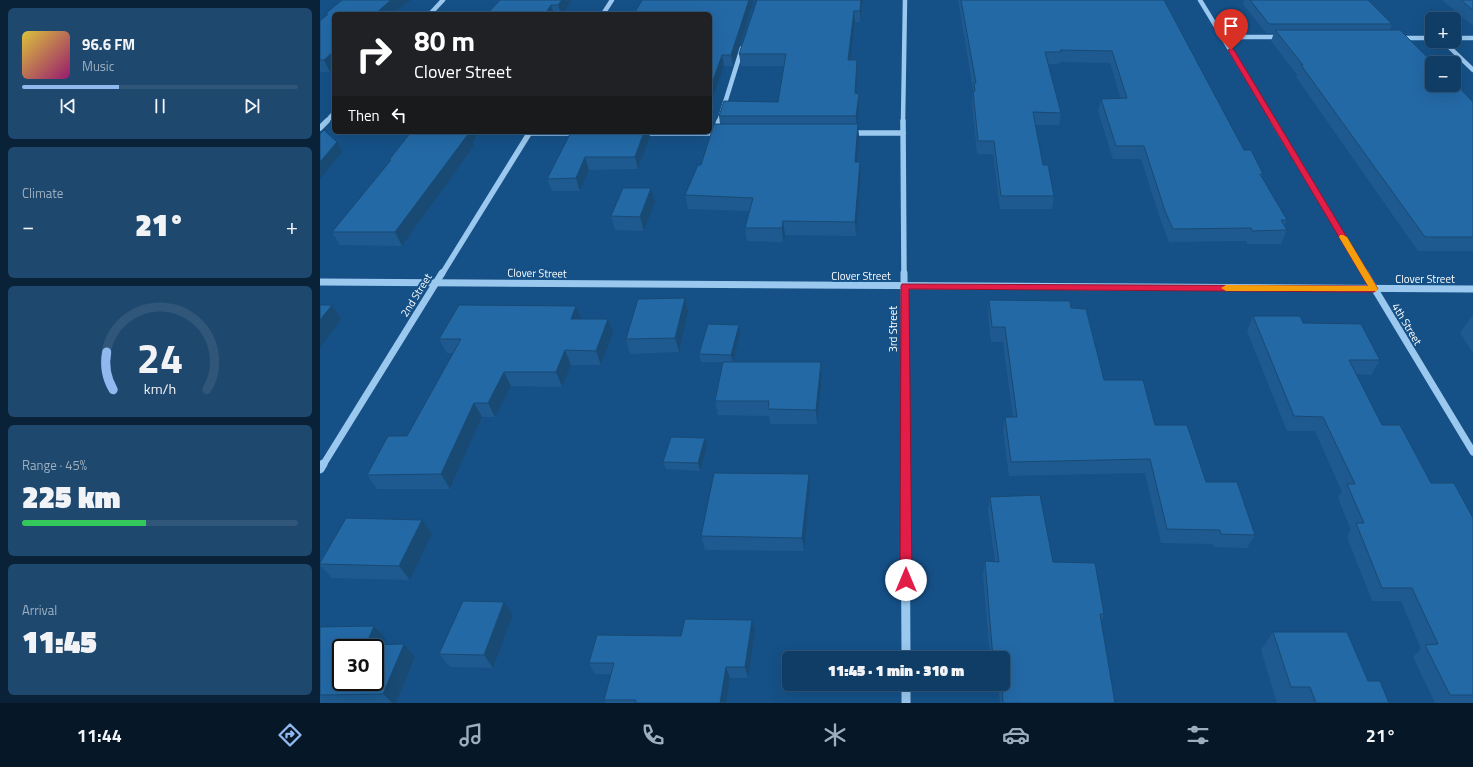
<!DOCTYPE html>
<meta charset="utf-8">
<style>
body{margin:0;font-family:"Titillium Web",sans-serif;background:#1e486e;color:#f1f3f6;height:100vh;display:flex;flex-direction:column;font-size:15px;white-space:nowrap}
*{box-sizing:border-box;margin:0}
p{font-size:13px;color:#9caebf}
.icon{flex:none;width:22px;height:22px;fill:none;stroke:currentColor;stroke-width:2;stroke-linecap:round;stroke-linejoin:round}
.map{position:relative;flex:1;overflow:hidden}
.drawer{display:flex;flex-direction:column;gap:8px;padding:8px;background:#092238;width:320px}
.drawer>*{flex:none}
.top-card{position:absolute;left:12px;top:12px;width:380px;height:122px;border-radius:6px;box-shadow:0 4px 16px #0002,0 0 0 1px #305679;background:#202124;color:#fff;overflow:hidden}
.buttons{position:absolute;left:1105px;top:12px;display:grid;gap:8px}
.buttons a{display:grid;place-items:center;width:36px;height:36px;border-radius:6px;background:#103d65;box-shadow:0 4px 16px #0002,0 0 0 1px #305679;font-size:20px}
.speed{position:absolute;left:12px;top:639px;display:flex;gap:8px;font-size:20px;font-weight:700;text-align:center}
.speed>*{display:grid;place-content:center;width:52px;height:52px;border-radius:50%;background:#103d65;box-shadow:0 4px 16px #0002,0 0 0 1px #305679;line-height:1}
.speed .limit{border:2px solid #111;border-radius:6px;background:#fff;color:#111}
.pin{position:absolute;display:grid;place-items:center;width:34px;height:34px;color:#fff;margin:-41px -17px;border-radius:50% 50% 50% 0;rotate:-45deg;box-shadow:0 0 4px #0007}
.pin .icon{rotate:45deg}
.me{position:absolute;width:44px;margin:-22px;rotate:0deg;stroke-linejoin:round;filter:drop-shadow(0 0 3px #0008)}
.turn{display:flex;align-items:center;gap:14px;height:84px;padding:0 16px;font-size:18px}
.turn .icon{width:52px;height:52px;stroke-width:2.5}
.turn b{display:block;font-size:28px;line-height:34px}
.then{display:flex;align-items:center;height:38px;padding:0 16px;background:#0003;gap:8px;font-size:15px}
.big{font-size:30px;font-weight:800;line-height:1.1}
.drawer .widget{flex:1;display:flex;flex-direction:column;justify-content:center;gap:6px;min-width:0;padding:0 14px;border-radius:6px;background:#1e486e}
.drawer .dial{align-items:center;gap:0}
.dial svg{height:104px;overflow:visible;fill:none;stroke:#305679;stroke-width:7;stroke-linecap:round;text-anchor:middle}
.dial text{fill:#f1f3f6;stroke:none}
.song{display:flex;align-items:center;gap:12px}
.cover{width:48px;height:48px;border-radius:6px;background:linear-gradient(135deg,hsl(50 70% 55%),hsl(320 70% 35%))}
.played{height:4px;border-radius:2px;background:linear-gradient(90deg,#90b9f0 35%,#305679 35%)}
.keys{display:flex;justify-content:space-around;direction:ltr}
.heat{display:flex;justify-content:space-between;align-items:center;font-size:22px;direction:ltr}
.charge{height:6px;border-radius:3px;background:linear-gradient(90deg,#34c759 45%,#305679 0)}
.trip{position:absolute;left:462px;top:651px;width:228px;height:40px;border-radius:6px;background:#103d65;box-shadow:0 4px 16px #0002,0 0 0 1px #305679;font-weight:800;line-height:40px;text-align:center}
.tabs{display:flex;height:64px;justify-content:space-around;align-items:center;background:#061828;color:#9caebf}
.tabs .icon{width:28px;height:28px}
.tabs .selected{color:#90b9f0}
.tabs b{font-size:18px;color:#f1f3f6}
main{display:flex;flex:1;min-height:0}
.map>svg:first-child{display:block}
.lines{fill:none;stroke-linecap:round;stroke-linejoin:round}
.minor-far3{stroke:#9bc8ee;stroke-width:4.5}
.minor-far2{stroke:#9bc8ee;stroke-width:5.5}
.minor-far1{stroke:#9bc8ee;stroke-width:7}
.minor{stroke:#9bc8ee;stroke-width:9}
.wall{fill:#1e5a8f}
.shaded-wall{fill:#184a74}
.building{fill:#2369a6;stroke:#184a74;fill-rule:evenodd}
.route{fill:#e11d48;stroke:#92132f}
.slow{fill:#f59e0b}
.labels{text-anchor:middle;stroke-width:4;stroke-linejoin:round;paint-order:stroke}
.street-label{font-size:11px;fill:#fff;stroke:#155187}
</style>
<main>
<section class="drawer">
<div class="widget">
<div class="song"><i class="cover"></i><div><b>96.6 FM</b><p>Music</p></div></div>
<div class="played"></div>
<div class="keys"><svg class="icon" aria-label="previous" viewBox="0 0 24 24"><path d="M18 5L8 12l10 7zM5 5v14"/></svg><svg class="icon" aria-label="pause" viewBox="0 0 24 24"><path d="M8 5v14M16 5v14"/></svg><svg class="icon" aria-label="next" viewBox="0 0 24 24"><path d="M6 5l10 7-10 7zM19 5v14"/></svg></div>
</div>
<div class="widget"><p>Climate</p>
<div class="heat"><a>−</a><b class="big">21°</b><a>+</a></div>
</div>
<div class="widget dial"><svg viewBox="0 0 100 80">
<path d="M14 69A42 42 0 1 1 86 69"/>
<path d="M14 69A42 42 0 0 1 9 40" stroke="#90b9f0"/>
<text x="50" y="56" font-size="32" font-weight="700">24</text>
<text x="50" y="72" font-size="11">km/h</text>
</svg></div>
<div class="widget"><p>Range · 45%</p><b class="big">225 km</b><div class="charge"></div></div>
<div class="widget"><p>Arrival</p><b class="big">11:45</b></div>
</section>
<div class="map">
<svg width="1153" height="703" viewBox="0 0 1153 703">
<rect width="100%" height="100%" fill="#155187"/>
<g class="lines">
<g class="minor-far3">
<polyline points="880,0 954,122"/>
<polyline points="110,14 123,0"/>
<polyline points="283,14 292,0"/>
<polyline points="903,37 961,37"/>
<polyline points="1079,38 1112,38"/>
<polyline points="1134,38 1153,38"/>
<polyline points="1123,41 1153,70"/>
<polyline points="6,122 14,113"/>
<polyline points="399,122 422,48"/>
<polyline points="583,122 585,0"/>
</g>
<g class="minor-far2">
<polyline points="583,121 584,274"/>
<polyline points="953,121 1045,274"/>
<polyline points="0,128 7,121"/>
<polyline points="209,133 259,133"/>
<polyline points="319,133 399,133"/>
<polyline points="395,133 399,121"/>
<polyline points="529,133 583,133"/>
<polyline points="122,274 210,132"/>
</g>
<g class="minor-far1">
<polyline points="584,273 585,465"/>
<polyline points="1045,273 1153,452"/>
<polyline points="0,282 1153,289"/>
<polyline points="3,465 122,273"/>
</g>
<g class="minor">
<polyline points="585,464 586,658"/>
<polyline points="0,469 3,464"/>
<polyline points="586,684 586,703"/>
</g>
</g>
<g class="wall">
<polygon points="180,0 252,0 243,14 167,14"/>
<polygon points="322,0 433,0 433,3 413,66 404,66 390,105 390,14"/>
<polygon points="437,0 543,0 540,22 535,22 530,60 537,60 537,72 536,93 539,94 539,106 537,124 539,137 537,162 540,162 541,176 536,236 465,235 463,242 427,241 425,228 429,211 368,209 365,195 381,165 400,124 399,116 458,102 464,66 421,66 419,54"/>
<polygon points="638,0 844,0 924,150 943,174 942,177 967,220 964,226 967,230 961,244 927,244 926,241 849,242 842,224 821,159 793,159 778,111 781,99 801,99 790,63 740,62 739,64 728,64 741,113 739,125 715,125 723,165 734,196 732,209 680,209 673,154 657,154 652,104 653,89"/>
<polygon points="923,0 1048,0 1072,24 1070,30 1113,63 1153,102 1153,251 1098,251 976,77 977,75 951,41 954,33 946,33 923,4 924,1"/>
<polygon points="1122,0 1153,0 1153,26"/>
<polygon points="75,11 72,14 14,14 10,72 0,72 0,21 6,15 5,14"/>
<polygon points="91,132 159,132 153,142 154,146 82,246 20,245 12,232 70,162 69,160"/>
<polygon points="251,132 330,137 318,169 269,170 260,191 232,191 227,179"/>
<polygon points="331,188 335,202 324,231 295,230 291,216"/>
<polygon points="669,300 751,308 784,380 835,425 935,535 927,548 894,547 893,544 841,543 825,473 689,476 683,431 685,417 693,417 683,342 671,342 668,314"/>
<polygon points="256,306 261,319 293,333 281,365 251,365 242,387 191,386 175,417 162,417 130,489 57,489 47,475 87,436 133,353 127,353 119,339"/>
<polygon points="368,312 359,352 310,354 306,339"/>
<polygon points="933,316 983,323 1060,360 1051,375 1036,374 1062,425 1111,483 1153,518 1153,703 1115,703 1093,657 1101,649 1081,601 1052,601 1027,537 1031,530 1018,498 1022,492 995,431 967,431 927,331"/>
<polygon points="1152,316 1153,316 1153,353 1140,333"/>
<polygon points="420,332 413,362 501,362 502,377 497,424 450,424 449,416 398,415 395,401 403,362 381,362 379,354"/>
<polygon points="385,438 387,446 380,471 346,469 343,462"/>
<polygon points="489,474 490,489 484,551 385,550 381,536"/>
<polygon points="670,497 733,562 784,614 781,622 795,703 680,703 678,684 677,684 683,684 683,658 670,658 663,575 665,561 675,561 668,511"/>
<polygon points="112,534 90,580 12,578 0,565 0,563"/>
<polygon points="193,615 173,668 130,667 119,654"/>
<polygon points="432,620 435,631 428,678 410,678 406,703 286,703 284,700 291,674 275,674 269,663 361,636"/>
<polygon points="0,627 66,639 64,644 84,644 95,657 76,703 0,703"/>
<polygon points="953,632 1048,681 1069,703 957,703 941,650"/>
</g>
<g class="shaded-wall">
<polygon points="71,0 91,0 75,11 72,14 55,14"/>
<polygon points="242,0 252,0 243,14 241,14 238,5"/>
<polygon points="429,0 433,0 433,3 413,66 411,55"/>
<polygon points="541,0 543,0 540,22 540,11"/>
<polygon points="231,5 234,14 225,14"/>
<polygon points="534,11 535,22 529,72 528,60"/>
<polygon points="14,51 14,68 10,72 4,60"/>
<polygon points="402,55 404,66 390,105 390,89"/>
<polygon points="537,60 537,72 536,106 535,93"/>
<polygon points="539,94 539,106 537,129 536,116"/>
<polygon points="538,124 539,137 536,175 535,162"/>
<polygon points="145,132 159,132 153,142 154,146 82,246 75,232"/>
<polygon points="324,132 329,132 330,137 318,169 315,157"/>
<polygon points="17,142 22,152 0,179 0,162"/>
<polygon points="265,157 269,170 260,191 256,178"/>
<polygon points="540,162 541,176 536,236 535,222"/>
<polygon points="331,188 335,202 324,231 320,217"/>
<polygon points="463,221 465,235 463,242 462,228"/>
<polygon points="365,298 368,312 359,352 355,338"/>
<polygon points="12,305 21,319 0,348 0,320"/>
<polygon points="256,306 262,320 251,319"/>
<polygon points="288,319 293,333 281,365 276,351"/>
<polygon points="419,325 420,332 413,363 411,355"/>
<polygon points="245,350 251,365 242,387 236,372"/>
<polygon points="501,362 502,377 497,424 496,410"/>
<polygon points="184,372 191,386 175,417 168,403"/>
<polygon points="154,403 162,417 130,489 121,474"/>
<polygon points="385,438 387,446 380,471 378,463"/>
<polygon points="489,474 490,489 484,551 482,538"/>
<polygon points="102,520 112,534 90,580 79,566"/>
<polygon points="184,602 193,615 173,668 164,655"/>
<polygon points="432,620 435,631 428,678 425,667"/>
<polygon points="54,626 66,639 58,657 46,645"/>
<polygon points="84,644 95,657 76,703 72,703 63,694"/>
<polygon points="406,667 410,678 406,703 400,703"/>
</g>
<g class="building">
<polygon points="22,0 71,0 55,14 14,14 14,51 4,60 0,60 0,21 8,14 5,14"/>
<polygon points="180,0 242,0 238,5 231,5 225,14 167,14"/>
<polygon points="322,0 429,0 411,55 402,55 390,89 390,14 314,14"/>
<polygon points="437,0 541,0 540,11 534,11 528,60 537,60 535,93 539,94 536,116 399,116 404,101 458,102 466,54 419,54"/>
<polygon points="641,0 844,0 924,150 931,150 943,174 940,174 967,220 961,220 967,230 932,231 931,228 853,229 845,211 824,146 796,146 781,99 807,98 792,51 740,50 741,52 725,52 741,113 713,112 723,165 728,165 734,196 681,196 674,141 658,141 653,91 655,91 654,83 656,83"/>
<polygon points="930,0 1048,0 1072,24 949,24"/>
<polygon points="1141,0 1153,0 1153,10"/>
<polygon points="955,30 1080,30 1113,63 1112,63 1112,85 1134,85 1134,82 1153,102 1153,237 1105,237 981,65 983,65"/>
<polygon points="394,124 538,124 535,162 540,162 535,222 463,221 462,228 425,228 433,198 365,195 378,165 381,165"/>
<polygon points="4,130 17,142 0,162 0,134"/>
<polygon points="91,132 145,132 145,133 149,133 75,232 12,232 71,160 69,160"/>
<polygon points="251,132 324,132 315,157 265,157 256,178 227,179"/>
<polygon points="303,188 331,188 320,217 291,216"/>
<polygon points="365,298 355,338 306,339 318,299"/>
<polygon points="669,300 750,301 751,308 766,309 784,380 823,380 835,425 867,425 886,482 917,482 935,535 901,534 900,530 847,529 830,459 691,462 685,417 697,417 685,327 672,327"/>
<polygon points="0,305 12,305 0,320"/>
<polygon points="139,305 256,306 251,319 288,319 276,351 245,350 236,372 184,372 168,403 154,403 121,474 47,475 68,436 87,436 141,339 119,339"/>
<polygon points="933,316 980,316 983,323 1041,324 1060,360 1029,360 1062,425 1080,425 1111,483 1134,483 1153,518 1153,695 1130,695 1105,645 1118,644 1092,588 1062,588 1036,523 1044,523 1027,484 1035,484 1003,417 974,416"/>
<polygon points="388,324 419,325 411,355 379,354"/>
<polygon points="403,362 501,362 496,410 448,409 449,401 395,401"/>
<polygon points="351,437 385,438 378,463 343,462"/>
<polygon points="394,473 489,474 482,538 381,536"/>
<polygon points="720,495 733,562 775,563 784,614 780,614 795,703 683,703 682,684 683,684 683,658 673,658 665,561 679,562 670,497"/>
<polygon points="26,518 102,520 79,566 0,564 0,563"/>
<polygon points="143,601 184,602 164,655 119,654"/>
<polygon points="365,619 432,620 425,667 406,667 400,703 315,703 316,700 284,700 294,663 269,663 277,635 361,636"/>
<path d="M 54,626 L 46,645 L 84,644 L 63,694 L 0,695 L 0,627 ZM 21,648 L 55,648 L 55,682 L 21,682 Z"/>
<polygon points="953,632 1027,632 1048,681 1060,681 1069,703 996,703 990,687 971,687"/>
</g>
<polygon class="route" points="911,48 914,50 1058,289 1054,292 589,289 592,580 590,584 586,586 582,584 580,580 581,286 582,284 1048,286 908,50"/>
<polygon class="slow" points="1020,235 1023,235 1027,237 1058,289 1057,291 906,291 901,288 906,285 1048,286 1019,237"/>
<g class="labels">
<g class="street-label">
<text transform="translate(217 273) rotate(1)" y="4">Clover Street</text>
<text x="541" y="280">Clover Street</text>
<text x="1105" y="283">Clover Street</text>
<text transform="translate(96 295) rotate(-58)" y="4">2nd Street</text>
<text transform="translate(1087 324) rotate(59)" y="4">4th Street</text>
<text transform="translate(573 329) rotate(-90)" y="4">3rd Street</text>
</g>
</g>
</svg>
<div class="buttons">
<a>+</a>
<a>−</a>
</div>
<div class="speed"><div class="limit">30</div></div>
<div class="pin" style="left:911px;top:50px;background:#d93025"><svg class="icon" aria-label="arrive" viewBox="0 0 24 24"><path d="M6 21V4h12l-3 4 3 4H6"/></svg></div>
<svg class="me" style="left:586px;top:580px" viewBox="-20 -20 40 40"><circle r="19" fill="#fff"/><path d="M0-13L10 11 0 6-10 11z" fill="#e11d48"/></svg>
<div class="trip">11:45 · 1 min · 310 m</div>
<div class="top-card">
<div class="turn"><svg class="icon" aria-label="right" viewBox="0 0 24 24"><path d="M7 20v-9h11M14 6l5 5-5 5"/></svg><div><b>80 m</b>Clover Street</div></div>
<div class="then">Then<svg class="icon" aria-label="left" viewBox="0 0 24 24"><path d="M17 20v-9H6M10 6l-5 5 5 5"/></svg></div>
</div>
</div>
</main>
<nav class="tabs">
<b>11:44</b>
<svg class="icon selected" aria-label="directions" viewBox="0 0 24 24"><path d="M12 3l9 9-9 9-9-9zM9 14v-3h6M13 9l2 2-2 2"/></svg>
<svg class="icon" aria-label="music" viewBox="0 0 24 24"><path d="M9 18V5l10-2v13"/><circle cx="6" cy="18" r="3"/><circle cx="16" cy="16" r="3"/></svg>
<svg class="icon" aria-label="phone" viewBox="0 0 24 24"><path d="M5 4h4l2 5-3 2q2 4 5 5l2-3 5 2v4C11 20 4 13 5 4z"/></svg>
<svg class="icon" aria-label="climate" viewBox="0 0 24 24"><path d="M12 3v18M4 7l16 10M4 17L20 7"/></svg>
<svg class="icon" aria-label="car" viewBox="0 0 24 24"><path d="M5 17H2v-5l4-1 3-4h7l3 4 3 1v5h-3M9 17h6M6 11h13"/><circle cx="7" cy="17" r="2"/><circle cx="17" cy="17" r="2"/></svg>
<svg class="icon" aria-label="filters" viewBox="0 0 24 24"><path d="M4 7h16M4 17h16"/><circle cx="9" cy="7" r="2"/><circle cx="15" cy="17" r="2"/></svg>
<b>21°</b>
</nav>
